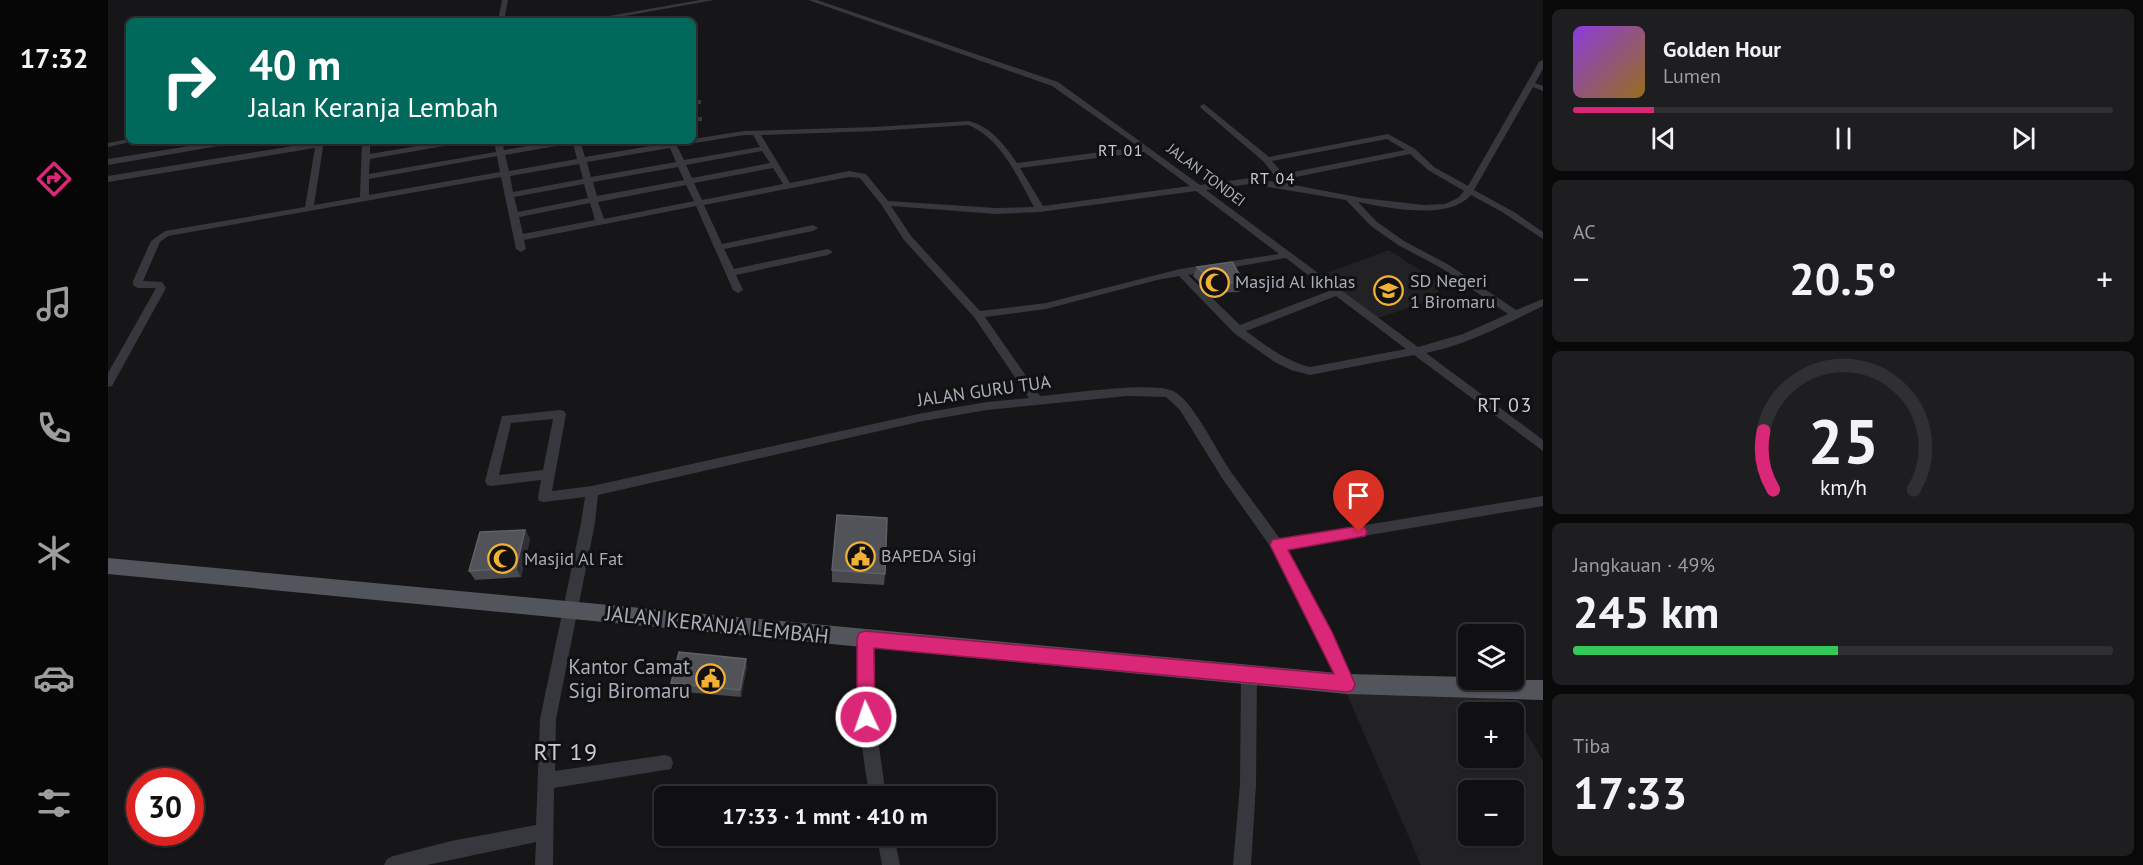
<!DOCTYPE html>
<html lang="id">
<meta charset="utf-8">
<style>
body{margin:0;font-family:"PT Sans",sans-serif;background:#1e1e20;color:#f1f3f6;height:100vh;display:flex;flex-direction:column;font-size:22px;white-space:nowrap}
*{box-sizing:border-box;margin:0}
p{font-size:20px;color:#9c9d9f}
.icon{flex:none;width:33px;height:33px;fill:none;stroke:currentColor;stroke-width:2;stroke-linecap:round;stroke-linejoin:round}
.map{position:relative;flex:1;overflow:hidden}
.side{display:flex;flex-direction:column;gap:9px;padding:9px;background:#09090a;width:600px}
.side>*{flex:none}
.banner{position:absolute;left:18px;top:18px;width:570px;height:126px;border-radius:9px;box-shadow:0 2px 4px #0004,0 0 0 2px #303032;background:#00695c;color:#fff;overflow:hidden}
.buttons{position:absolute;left:1350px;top:624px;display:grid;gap:12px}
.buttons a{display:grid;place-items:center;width:66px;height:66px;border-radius:9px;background:#101012;box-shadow:0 2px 4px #0004,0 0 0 2px #303032;font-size:30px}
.speed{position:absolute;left:18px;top:768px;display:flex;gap:12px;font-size:30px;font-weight:700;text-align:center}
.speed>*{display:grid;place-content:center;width:78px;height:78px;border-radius:50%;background:#101012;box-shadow:0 2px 4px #0004,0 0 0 2px #303032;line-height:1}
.speed .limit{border:9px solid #d22;background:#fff;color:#111}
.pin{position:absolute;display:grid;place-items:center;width:51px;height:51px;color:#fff;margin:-62px -26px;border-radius:50% 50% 50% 0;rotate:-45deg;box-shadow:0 0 6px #0007}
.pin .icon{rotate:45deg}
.me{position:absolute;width:66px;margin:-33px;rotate:357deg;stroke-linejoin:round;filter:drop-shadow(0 0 4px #0008)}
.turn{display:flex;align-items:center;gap:21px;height:126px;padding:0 24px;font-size:27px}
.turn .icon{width:78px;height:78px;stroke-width:2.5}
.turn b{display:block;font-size:42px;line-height:51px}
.big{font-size:45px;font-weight:700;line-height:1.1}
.side .card{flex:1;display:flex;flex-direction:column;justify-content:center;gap:9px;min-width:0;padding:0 21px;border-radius:9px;background:#1e1e20}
.side .dial{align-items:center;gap:0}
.dial svg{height:156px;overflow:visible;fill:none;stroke:#303032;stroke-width:7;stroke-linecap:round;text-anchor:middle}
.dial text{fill:#f1f3f6;stroke:none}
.song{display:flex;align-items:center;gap:18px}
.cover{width:72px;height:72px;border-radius:9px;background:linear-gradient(135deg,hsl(270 70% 55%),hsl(40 70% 35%))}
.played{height:6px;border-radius:3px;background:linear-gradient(90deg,#db2777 15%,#303032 15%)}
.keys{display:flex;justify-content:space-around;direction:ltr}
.heat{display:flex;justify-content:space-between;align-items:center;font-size:33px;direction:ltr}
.charge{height:9px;border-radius:4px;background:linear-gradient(90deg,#34c759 49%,#303032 0)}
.trip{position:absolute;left:546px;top:786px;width:342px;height:60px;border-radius:9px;background:#101012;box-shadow:0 2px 4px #0004,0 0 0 2px #303032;font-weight:700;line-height:60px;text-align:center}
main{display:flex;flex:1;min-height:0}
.tab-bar{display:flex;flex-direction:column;width:108px;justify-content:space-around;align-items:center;background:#060607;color:#9c9d9f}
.tab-bar .icon{width:42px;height:42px}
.tab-bar .on{color:#db2777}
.tab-bar b{font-size:27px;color:#f1f3f6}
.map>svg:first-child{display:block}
.built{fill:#222225;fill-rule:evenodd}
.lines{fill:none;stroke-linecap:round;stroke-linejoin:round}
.minor{fill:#37383d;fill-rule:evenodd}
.major{fill:#53555c;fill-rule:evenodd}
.wall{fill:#47494d}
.shaded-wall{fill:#2f3033}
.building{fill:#525359;stroke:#5f6168;stroke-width:1.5}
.route{fill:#db2777;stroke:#8e194d;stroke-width:1.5}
.labels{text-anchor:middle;stroke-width:6;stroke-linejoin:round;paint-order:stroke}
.far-street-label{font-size:15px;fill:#a8adb8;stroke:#111113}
.far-neighbourhood-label{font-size:16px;letter-spacing:1.5px;fill:#c9ccd4;stroke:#111113}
.poi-label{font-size:18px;fill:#a8adb8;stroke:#111113;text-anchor:start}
.street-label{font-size:18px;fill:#a8adb8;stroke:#111113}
.neighbourhood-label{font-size:20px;letter-spacing:1.5px;fill:#c9ccd4;stroke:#111113}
.near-street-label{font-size:21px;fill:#a8adb8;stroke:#111113}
.near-poi-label{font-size:21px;fill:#a8adb8;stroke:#111113;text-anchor:end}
.near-neighbourhood-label{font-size:24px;letter-spacing:1.5px;fill:#c9ccd4;stroke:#111113}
</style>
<main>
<nav class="tab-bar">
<b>17:32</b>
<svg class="icon on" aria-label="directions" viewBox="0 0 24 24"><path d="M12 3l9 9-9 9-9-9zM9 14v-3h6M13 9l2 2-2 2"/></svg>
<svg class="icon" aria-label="music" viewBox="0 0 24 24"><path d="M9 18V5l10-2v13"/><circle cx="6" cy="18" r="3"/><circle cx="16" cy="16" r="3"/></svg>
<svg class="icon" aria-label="phone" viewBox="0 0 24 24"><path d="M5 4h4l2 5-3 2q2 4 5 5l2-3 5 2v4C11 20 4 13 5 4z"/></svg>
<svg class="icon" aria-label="climate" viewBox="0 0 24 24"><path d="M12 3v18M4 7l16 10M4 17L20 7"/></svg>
<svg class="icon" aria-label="car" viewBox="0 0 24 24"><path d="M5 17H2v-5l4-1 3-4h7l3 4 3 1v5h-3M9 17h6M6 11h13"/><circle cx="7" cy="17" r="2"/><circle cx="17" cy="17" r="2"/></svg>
<svg class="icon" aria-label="filters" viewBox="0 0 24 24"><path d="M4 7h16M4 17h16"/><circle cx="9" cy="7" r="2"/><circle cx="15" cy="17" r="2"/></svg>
</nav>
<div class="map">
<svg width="1435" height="865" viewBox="0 0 1435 865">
<rect width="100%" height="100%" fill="#161618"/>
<g class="built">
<polygon points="1281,250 1331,283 1329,298 1270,318 1211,276"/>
<path d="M 1238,692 L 1396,694 L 1435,761 L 1435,865 L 1313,865 ZM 1360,712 L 1406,712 L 1406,758 L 1360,758 ZM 1360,790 L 1406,790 L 1406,836 L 1360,836 Z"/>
</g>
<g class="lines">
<g class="minor">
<polygon points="394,0 400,0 396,21 390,21"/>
<polygon points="592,0 606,0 488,21 473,21"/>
<path d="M 700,0 L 709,0 L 950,82 L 1092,185 L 1142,178 L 1172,183 L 1156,162 L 1093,108 L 1092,106 L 1096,104 L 1161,157 L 1280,134 L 1307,149 L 1326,167 L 1360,186 L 1431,62 L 1435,60 L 1435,69 L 1427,83 L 1435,86 L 1435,91 L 1425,87 L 1366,190 L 1406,212 L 1435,232 L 1435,239 L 1394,212 L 1363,195 C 1340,221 1281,208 1250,202 L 1269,222 L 1296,241 L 1341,265 L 1408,310 L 1435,299 L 1435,306 C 1397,324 1359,345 1318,353 L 1435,440 L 1435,451 L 1306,355 L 1202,375 L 1183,370 L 1165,361 L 1126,333 L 1071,276 L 1049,280 L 938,309 L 877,317 L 932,396 C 960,394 1042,381 1065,391 C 1084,399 1110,453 1123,472 C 1139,494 1156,516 1172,539 L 1435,496 L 1435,506 L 1178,549 L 1223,632 L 1247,684 L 1244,689 L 1239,691 L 1234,689 L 1213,641 L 1164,549 L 1114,478 L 1072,410 L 1058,397 L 1019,396 L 879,410 L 815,421 L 490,495 L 487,523 L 448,719 L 447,771 L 557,755 L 563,757 L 565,763 L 563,769 L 446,788 L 445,865 L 427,865 L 428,842 L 319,865 L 276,865 L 279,859 L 285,856 L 343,841 L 428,825 L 432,719 L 473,523 L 477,497 L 436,502 L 431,501 L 430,497 L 433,480 L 383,486 L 379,485 L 377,481 L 394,416 L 452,410 L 456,411 L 458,414 L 444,491 L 484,486 L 815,413 L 879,402 L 921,398 L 866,317 L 796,240 L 773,204 L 752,178 L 741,177 L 596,205 L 614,244 L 705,225 L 710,228 L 705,231 L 616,249 L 626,269 L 720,249 L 725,252 L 720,255 L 628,275 L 635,290 L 630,293 L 625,290 L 588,206 L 416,240 L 418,249 L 413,252 L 408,249 L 393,177 L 60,236 L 52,242 L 35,281 L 54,282 L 58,288 L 4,386 L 0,387 L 0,373 L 48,288 L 30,288 L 25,285 L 25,281 L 43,241 L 57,231 L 197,207 L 207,148 L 0,182 L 0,176 L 216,141 L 206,205 L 252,197 L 254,141 L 262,141 L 262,154 L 338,141 L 357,141 L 353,143 L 262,159 L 261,174 L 388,152 L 386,141 L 394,141 L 396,150 L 450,141 L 472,141 L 477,157 L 560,143 L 559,141 L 585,141 L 585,139 L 636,131 L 767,127 L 861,121 C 883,127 896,144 909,163 L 1031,147 L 944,86 ZM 860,125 C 893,138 910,178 926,207 L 888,208 L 780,201 L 758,174 L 741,171 L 682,183 L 653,135 L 767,131 ZM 636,135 L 645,135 L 652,147 L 576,160 L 569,146 ZM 1279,139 L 1297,150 L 1175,174 L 1164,161 ZM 465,143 L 469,159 L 401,171 L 397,155 ZM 562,148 L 568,162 L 483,177 L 479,162 ZM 654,151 L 662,163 L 584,178 L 578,165 ZM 1036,152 L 1082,186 L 935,206 L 912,168 ZM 1302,154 L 1320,170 L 1356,191 L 1350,198 L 1337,204 L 1316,205 L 1254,198 L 1181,184 L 1178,179 ZM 389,156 L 392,172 L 261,195 L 261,179 ZM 471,164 L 475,179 L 405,192 L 402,176 ZM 570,167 L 576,180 L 489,196 L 485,182 ZM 665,168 L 675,184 L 594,200 L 586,183 ZM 476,184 L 480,198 L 410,212 L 406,197 ZM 1142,184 L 1238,200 L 1263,226 L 1290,245 L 1335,269 L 1400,314 L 1355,334 L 1310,347 L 1098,190 ZM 578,185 L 586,201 L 496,219 L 490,202 ZM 1088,191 L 1171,254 L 1072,269 L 938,303 L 872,311 L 803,236 L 783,206 L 888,214 L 932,212 ZM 482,203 L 487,220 L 415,234 L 411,217 ZM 1178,258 L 1221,291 L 1132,325 L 1080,275 ZM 1228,296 L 1298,349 L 1202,367 C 1178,361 1158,346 1138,331 ZM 445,419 L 435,470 L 391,475 L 403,423 Z"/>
<polygon points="590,100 593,100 593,104 585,105 585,101"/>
<polygon points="591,117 594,117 594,121 585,122 585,118"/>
<polygon points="21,139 21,141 27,141 0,147 0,143"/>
<polygon points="113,141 132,141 128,143 0,165 0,159"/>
<path d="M 757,632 L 762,634 L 764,639 L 767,718 L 778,796 L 762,796 C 751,745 750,692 750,639 L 752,634 Z"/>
<polygon points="1141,667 1146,669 1149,674 1148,785 1143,865 1125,865 1132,785 1133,674 1136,669"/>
<polygon points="769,836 786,836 792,865 774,865"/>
</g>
<polygon class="major" points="0,558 1239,674 1360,677 1360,680 1435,680 1435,700 1239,694 0,574"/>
</g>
<g class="wall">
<polygon points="1089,267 1136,282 1131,292 1102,293 1085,276"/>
<polygon points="417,530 422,539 413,577 367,580 361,571"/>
<polygon points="724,570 777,574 776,585 724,582"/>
<polygon points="639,666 633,697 566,691 563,683"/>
</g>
<g class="shaded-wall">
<polygon points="417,530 422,539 413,577 408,568"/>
<polygon points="638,659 639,666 633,697 632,690"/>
</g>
<g class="building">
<polygon points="1124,262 1136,282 1106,283 1089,267"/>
<polygon points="729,515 779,518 777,574 724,570"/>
<polygon points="417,530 408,568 361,571 372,532"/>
<polygon points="571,652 638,659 632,690 563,683"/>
</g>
<polygon class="route" points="1251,526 1257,527 1259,532 1257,536 1180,550 1224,632 1247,684 1245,690 1239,692 766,648 767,717 765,723 758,726 752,723 749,717 749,639 751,633 757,631 1226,674 1162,545 1164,540 1169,539"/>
<defs>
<symbol id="mosque-ring" viewBox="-11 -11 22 22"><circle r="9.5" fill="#111113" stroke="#f2b134" stroke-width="1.5"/><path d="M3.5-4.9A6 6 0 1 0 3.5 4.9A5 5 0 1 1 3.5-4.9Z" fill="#f2b134"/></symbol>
<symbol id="school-ring" viewBox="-11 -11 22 22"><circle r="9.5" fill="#111113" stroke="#f2b134" stroke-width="1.5"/><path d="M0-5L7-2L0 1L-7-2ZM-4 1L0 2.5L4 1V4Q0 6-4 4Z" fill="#f2b134"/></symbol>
<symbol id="civic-ring" viewBox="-11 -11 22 22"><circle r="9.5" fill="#111113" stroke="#f2b134" stroke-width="1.5"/><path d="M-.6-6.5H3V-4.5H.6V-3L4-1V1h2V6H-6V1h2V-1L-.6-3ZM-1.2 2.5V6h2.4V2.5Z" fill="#f2b134"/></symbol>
</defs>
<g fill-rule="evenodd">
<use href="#mosque-ring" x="1090" y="266" width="33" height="33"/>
<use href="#school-ring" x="1264" y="274" width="33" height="33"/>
<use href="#civic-ring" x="736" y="540" width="33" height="33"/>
<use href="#mosque-ring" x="378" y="542" width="33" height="33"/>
<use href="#civic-ring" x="586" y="662" width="33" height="33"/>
</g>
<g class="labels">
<g class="far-street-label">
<text transform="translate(1098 175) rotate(37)" y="5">JALAN TONDEI</text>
</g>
<g class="far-neighbourhood-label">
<text x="1013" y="156">RT 01</text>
<text x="1165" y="184">RT 04</text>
</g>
<g class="poi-label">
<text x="1302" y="287">SD Negeri<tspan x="1302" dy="21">1 Biromaru</tspan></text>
<text x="1127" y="288">Masjid Al Ikhlas</text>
<text x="773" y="562">BAPEDA Sigi</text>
<text x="416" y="565">Masjid Al Fat</text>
</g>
<g class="street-label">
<text transform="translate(876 391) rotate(-8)" y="6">JALAN GURU TUA</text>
</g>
<g class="neighbourhood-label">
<text x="1397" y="412">RT 03</text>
</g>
<g class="near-street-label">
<text transform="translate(609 625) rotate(6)" y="7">JALAN KERANJA LEMBAH</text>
</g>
<g class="near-poi-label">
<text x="582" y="674">Kantor Camat<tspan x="582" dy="24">Sigi Biromaru</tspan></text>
</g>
<g class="near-neighbourhood-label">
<text x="458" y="760">RT 19</text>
</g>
</g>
</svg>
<div class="buttons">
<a><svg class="icon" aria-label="layers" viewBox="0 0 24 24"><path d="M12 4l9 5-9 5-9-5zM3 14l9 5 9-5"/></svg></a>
<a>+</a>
<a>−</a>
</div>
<div class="speed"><div class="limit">30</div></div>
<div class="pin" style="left:1251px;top:532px;background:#d93025"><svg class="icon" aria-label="arrive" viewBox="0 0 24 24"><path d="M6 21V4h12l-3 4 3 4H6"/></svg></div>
<svg class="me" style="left:758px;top:717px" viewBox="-20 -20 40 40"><circle r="17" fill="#db2777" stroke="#fff" stroke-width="3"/><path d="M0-11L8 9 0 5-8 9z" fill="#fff"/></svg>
<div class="trip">17:33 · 1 mnt · 410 m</div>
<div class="banner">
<div class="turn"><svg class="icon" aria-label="right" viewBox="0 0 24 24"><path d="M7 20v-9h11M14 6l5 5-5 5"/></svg><div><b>40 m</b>Jalan Keranja Lembah</div></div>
</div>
</div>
<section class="side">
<div class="card">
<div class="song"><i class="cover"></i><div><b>Golden Hour</b><p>Lumen</p></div></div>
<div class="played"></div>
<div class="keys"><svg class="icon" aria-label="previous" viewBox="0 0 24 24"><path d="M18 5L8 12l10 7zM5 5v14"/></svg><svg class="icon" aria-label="pause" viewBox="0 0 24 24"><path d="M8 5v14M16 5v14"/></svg><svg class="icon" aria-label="next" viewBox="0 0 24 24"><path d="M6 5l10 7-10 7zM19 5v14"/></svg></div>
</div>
<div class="card"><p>AC</p>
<div class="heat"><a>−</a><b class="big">20.5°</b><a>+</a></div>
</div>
<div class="card dial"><svg viewBox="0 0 100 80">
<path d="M14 69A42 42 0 1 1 86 69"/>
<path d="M14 69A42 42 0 0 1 9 39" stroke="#db2777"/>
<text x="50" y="56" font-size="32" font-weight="700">25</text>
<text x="50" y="72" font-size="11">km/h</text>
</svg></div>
<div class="card"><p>Jangkauan · 49%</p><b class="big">245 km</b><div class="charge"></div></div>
<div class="card"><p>Tiba</p><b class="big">17:33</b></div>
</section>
</main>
